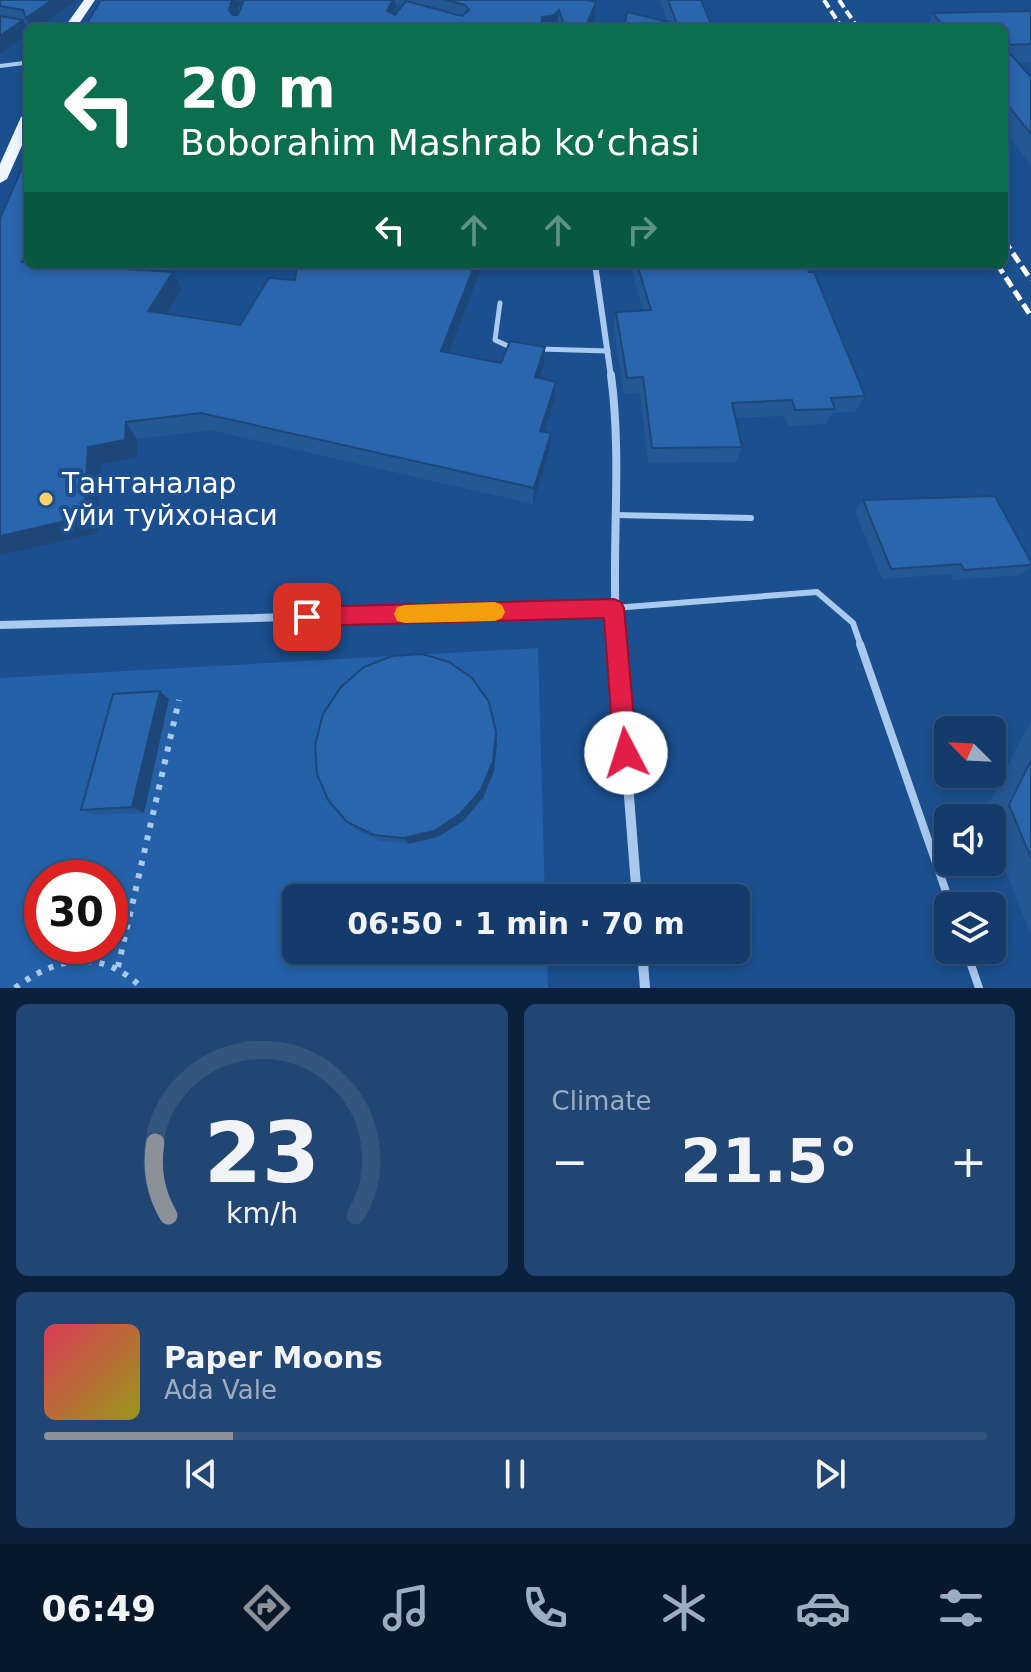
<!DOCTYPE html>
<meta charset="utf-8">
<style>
body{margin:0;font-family:"DejaVu Sans",sans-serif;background:#214673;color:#f1f3f6;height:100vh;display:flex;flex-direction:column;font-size:30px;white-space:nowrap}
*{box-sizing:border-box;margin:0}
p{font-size:26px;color:#9dadc1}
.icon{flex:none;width:44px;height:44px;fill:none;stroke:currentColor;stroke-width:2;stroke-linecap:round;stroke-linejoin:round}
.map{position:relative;height:988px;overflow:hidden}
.side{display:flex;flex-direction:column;gap:16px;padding:16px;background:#0b203b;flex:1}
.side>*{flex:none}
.hud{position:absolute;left:24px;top:24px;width:984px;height:244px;border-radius:12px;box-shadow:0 4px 12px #0003,0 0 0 2px #33557e;background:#0b6e4f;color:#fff;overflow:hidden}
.needle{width:52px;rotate:294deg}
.fabs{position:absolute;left:934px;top:716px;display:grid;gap:16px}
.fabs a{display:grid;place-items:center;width:72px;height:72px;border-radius:12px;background:#143b6b;box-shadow:0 4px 12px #0003,0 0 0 2px #33557e;font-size:40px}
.speed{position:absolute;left:24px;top:860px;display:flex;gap:16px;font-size:40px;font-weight:700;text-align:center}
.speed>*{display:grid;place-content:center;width:104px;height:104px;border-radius:50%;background:#143b6b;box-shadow:0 4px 12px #0003,0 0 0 2px #33557e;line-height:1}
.speed .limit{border:12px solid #d22;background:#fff;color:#111}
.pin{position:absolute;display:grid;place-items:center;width:68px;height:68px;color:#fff;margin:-34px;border-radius:16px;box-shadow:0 4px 12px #0006}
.me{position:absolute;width:88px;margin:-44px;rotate:355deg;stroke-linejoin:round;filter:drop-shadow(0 0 6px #0008)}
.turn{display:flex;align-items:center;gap:28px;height:168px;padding:0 24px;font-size:36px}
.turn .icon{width:104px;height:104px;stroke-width:2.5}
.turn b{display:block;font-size:56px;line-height:68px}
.lanes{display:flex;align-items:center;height:76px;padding:0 24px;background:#0003;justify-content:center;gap:40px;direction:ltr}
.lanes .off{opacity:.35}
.big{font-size:60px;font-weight:700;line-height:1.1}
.side .widget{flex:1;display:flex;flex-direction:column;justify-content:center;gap:12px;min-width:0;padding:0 28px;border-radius:12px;background:#214673}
.side .dial{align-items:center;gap:0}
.dial svg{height:208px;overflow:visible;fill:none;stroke:#33557e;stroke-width:7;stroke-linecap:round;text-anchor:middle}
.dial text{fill:#f1f3f6;stroke:none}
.song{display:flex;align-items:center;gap:24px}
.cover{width:96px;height:96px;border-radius:12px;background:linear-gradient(135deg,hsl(350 70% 55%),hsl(60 70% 35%))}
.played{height:8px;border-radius:4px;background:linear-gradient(90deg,#8c9099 20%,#33557e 20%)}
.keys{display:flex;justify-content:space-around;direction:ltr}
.heat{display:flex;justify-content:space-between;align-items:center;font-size:44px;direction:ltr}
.side .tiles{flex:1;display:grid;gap:16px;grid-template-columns:1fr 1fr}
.widget:last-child{grid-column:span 2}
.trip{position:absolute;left:282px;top:884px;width:468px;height:80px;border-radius:12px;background:#143b6b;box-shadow:0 4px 12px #0003,0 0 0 2px #33557e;font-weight:700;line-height:80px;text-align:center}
.tabs{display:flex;height:128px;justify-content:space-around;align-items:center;background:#08182b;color:#9dadc1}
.tabs .icon{width:56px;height:56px}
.tabs .on{color:#8c9099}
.tabs b{font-size:36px;color:#f1f3f6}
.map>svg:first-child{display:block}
.green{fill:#2461a8;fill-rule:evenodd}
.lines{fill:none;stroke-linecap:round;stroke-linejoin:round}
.path{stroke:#a9c9ee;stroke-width:6;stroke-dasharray:5 8;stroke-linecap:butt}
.lane-far3{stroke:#a9c9ee;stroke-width:4}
.lane-far2{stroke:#a9c9ee;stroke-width:5}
.lane-far1{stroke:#a9c9ee;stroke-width:6}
.lane{stroke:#a9c9ee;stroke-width:8}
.street-far2{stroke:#a9c9ee;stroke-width:6}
.street-far1{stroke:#a9c9ee;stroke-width:8}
.street{stroke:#a9c9ee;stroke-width:10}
.primary{fill:#f0f6ff;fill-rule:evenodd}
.rail-far1{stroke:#fff;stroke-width:4;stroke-dasharray:9 4;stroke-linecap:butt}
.rail{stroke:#fff;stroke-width:5;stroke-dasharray:11 5;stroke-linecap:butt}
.wall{fill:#245895;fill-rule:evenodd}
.shaded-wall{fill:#1d4779}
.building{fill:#2a66ad;stroke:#1d4779;stroke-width:2}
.route{fill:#e11d48;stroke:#92132f;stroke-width:2}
.slow{fill:#f59e0b}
.poi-dot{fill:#ffd166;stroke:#1b4f8f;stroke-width:3}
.labels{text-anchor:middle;stroke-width:8;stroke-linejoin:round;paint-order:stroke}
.poi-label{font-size:28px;fill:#fff;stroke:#1b4f8f;text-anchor:start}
</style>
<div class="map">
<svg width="1031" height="988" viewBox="0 0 1031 988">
<rect width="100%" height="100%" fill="#1b4f8f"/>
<path class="green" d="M 538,648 L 545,898 L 296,898 L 296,950 L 547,950 L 548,988 L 0,988 L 0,678 ZM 42,878 L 110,878 L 110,946 L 42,946 Z"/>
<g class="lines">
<g class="path">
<polyline points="118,967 179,700"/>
<path d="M 15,988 C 58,956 101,948 142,988"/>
</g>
<polyline class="lane-far3" points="0,66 24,63"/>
<g class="lane-far2">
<polyline points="500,303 495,340 512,348"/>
<polyline points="539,349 608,351"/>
</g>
<g class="lane-far1">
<polyline points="615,515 751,518"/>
<polyline points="614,608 817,592 853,623 861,646"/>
</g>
<g class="lane">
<polyline points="860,644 951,906"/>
<polyline points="966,950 979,988"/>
</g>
<polyline class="street-far2" points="595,264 611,377"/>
<g class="street-far1">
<path d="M 611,375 C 623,465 610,556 617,646"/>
<polyline points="0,625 614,608"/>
</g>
<g class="street">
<polyline points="617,644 637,898"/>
<polyline points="642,950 645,988"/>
</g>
<g class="primary">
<polygon points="84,0 95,0 76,28 64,28"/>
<polygon points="28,113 28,132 7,179 0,183 0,164 21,117"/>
</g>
<g class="rail-far1">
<polyline points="824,0 842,28"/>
<polyline points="839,0 858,28"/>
</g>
<g class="rail">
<polyline points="1004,240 1031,280"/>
<polyline points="997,264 1031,316"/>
</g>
</g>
<g class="wall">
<polygon points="0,0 77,0 37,28 31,28 28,23 24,22 28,30 28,34 0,54"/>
<path d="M 101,0 L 588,0 L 596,2 L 595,20 L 591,28 L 84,28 ZM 395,3 L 402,5 L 396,13 Z"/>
<polygon points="660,0 701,0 713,28 624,28 667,21"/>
<polygon points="1031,11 1031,62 1018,62 1031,77 1031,165 1004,131 1004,28 927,28 933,13"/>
<polygon points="28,264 182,290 167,314 240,325 295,280 297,264 483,264 449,353 501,363 545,347 544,365 540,378 556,382 555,399 544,432 550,450 533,504 210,430 137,439 137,457 101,464 98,533"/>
<polygon points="630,264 806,264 865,396 855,412 832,413 826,424 788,426 784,416 736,418 742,447 736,462 648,463 640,393 624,394 614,328 616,312 643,311"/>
<polygon points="863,500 1031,562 1031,567 1020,575 953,580 951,574 882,579 855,511"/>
<polygon points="169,699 144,813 94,815 81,810"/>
<polygon points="1031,720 1031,935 992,836 992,818 985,818 983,815"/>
<polygon points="496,732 497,742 494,771 483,798 463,821 438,837 409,844 380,841 354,829 347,822"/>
</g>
<g class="shaded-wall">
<polygon points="52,0 77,0 37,28 31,28 26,18"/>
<polygon points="232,0 248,1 239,6 235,28 229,10"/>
<polygon points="393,0 395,0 397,15 390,28 387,11"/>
<polygon points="596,2 595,20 591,28 585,28"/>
<polygon points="559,10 558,27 541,28 542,17"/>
<polygon points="23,20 28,30 28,34 0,54 0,36"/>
<polygon points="28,248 28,264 22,262"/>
<polygon points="475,264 483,264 443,369 441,351"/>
<polygon points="173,272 182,290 157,329 148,311"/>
<polygon points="545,347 544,365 534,395 535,377"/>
<polygon points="556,382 555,399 539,447 540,431"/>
<polygon points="126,422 137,439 137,457 101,464 98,533 0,555 0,536 88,447"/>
<polygon points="551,433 550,450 533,504 534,488"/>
<polygon points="160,691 169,699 144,813 132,807"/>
<polygon points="496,732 497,742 494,771 483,798 463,821 438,837 409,844 404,838"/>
</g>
<g class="building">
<polygon points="0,0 52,0 26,18 23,10 0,6"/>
<polygon points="101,0 232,0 229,10 233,15 238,15 244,0 393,0 387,11 395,15 406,1 462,16 469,10 465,5 445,0 587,0 596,2 585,28 565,28 559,10 554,15 542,17 542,28 84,28"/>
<polygon points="668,0 701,0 713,28 624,28 627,12 677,24"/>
<polygon points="1031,11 1031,44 1004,45 1004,28 945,28 933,13"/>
<polygon points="0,16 23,20 0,36"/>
<polygon points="1004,47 1031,77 1031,134 1004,100"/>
<polygon points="28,155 28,248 22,262 28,263 28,264 48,264 173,272 148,311 240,325 269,278 295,280 297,264 475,264 441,351 501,363 510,341 545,347 535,377 556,382 540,431 551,433 534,488 201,413 126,422 125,440 88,447 84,517 0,536 0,218"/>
<polygon points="637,264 806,264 809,272 814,272 865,396 831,398 835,409 795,410 792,400 732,403 742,447 652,448 643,377 627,378 616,312 651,310"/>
<polygon points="995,496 1031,562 1031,565 964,570 961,564 891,569 863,500"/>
<polygon points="422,654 449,662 472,678 489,702 496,732 493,761 481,790 461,813 434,831 404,838 374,835 347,822 328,800 317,774 315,745 323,714 341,687 364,667 392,656"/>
<polygon points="160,691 132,807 81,810 113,694"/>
<polygon points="1031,760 1031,858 1009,805"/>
</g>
<polygon class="route" points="614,599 621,602 624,608 637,753 634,761 626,764 618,761 614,753 604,618 307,626 300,623 297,617 300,610 307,607"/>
<polygon class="slow" points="495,602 502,605 505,612 502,618 495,621 405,623 397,621 394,614 397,607 405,605"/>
<circle class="poi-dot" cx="46" cy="499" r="8"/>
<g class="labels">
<g class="poi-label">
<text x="62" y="493">Тантаналар<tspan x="62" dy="32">уйи туйхонаси</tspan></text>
</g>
</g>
</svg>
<div class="fabs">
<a><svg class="needle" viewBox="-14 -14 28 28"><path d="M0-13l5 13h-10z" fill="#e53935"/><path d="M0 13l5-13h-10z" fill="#9dadc1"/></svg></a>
<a><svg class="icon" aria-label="sound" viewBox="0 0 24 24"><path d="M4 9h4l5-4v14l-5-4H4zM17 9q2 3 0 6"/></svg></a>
<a><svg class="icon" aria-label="layers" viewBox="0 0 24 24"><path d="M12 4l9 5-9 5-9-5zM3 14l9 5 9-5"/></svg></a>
</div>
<div class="speed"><div class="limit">30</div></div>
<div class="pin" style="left:307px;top:617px;background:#d93025"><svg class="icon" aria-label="arrive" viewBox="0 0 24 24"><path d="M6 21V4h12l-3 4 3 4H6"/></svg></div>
<svg class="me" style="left:626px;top:753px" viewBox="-20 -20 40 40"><circle r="19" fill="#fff"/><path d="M0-13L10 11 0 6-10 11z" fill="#e11d48"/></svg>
<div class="trip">06:50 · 1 min · 70 m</div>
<div class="hud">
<div class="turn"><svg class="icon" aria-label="left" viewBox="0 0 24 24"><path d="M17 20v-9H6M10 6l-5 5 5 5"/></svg><div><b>20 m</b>Boborahim Mashrab koʻchasi</div></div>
<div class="lanes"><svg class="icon" aria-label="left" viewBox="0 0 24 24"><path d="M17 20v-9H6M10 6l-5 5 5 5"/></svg><svg class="icon off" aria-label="ahead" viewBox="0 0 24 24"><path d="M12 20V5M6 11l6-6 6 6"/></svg><svg class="icon off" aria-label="ahead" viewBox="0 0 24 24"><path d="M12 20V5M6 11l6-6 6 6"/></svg><svg class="icon off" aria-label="right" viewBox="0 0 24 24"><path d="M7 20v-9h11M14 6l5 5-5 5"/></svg></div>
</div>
</div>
<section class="side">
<div class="tiles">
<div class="widget dial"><svg viewBox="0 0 100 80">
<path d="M14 69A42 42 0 1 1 86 69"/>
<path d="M14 69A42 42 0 0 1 9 41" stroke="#8c9099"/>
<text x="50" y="56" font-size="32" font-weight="700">23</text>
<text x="50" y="72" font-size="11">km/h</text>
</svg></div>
<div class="widget"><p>Climate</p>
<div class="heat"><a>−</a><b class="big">21.5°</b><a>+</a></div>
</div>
<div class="widget">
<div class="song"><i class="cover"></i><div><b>Paper Moons</b><p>Ada Vale</p></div></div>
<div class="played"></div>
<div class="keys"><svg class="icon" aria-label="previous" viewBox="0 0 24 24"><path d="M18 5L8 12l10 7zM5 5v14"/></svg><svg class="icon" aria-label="pause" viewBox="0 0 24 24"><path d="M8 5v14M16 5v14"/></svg><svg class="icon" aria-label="next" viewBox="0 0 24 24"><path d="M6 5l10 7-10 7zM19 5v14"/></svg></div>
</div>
</div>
</section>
<nav class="tabs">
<b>06:49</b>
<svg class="icon on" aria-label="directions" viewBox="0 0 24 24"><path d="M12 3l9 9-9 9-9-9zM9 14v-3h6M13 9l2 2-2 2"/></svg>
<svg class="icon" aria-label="music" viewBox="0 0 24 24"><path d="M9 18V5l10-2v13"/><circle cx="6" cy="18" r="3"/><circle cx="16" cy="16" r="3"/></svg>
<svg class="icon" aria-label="phone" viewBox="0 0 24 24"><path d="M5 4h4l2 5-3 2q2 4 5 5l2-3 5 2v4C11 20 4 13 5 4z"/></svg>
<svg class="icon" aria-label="climate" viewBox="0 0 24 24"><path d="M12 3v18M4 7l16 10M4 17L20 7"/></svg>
<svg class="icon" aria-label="car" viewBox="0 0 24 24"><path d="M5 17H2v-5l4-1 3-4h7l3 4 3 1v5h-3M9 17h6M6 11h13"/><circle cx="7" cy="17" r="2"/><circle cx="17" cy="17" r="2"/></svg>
<svg class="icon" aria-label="filters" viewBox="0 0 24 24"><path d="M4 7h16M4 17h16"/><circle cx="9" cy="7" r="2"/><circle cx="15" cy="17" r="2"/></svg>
</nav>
